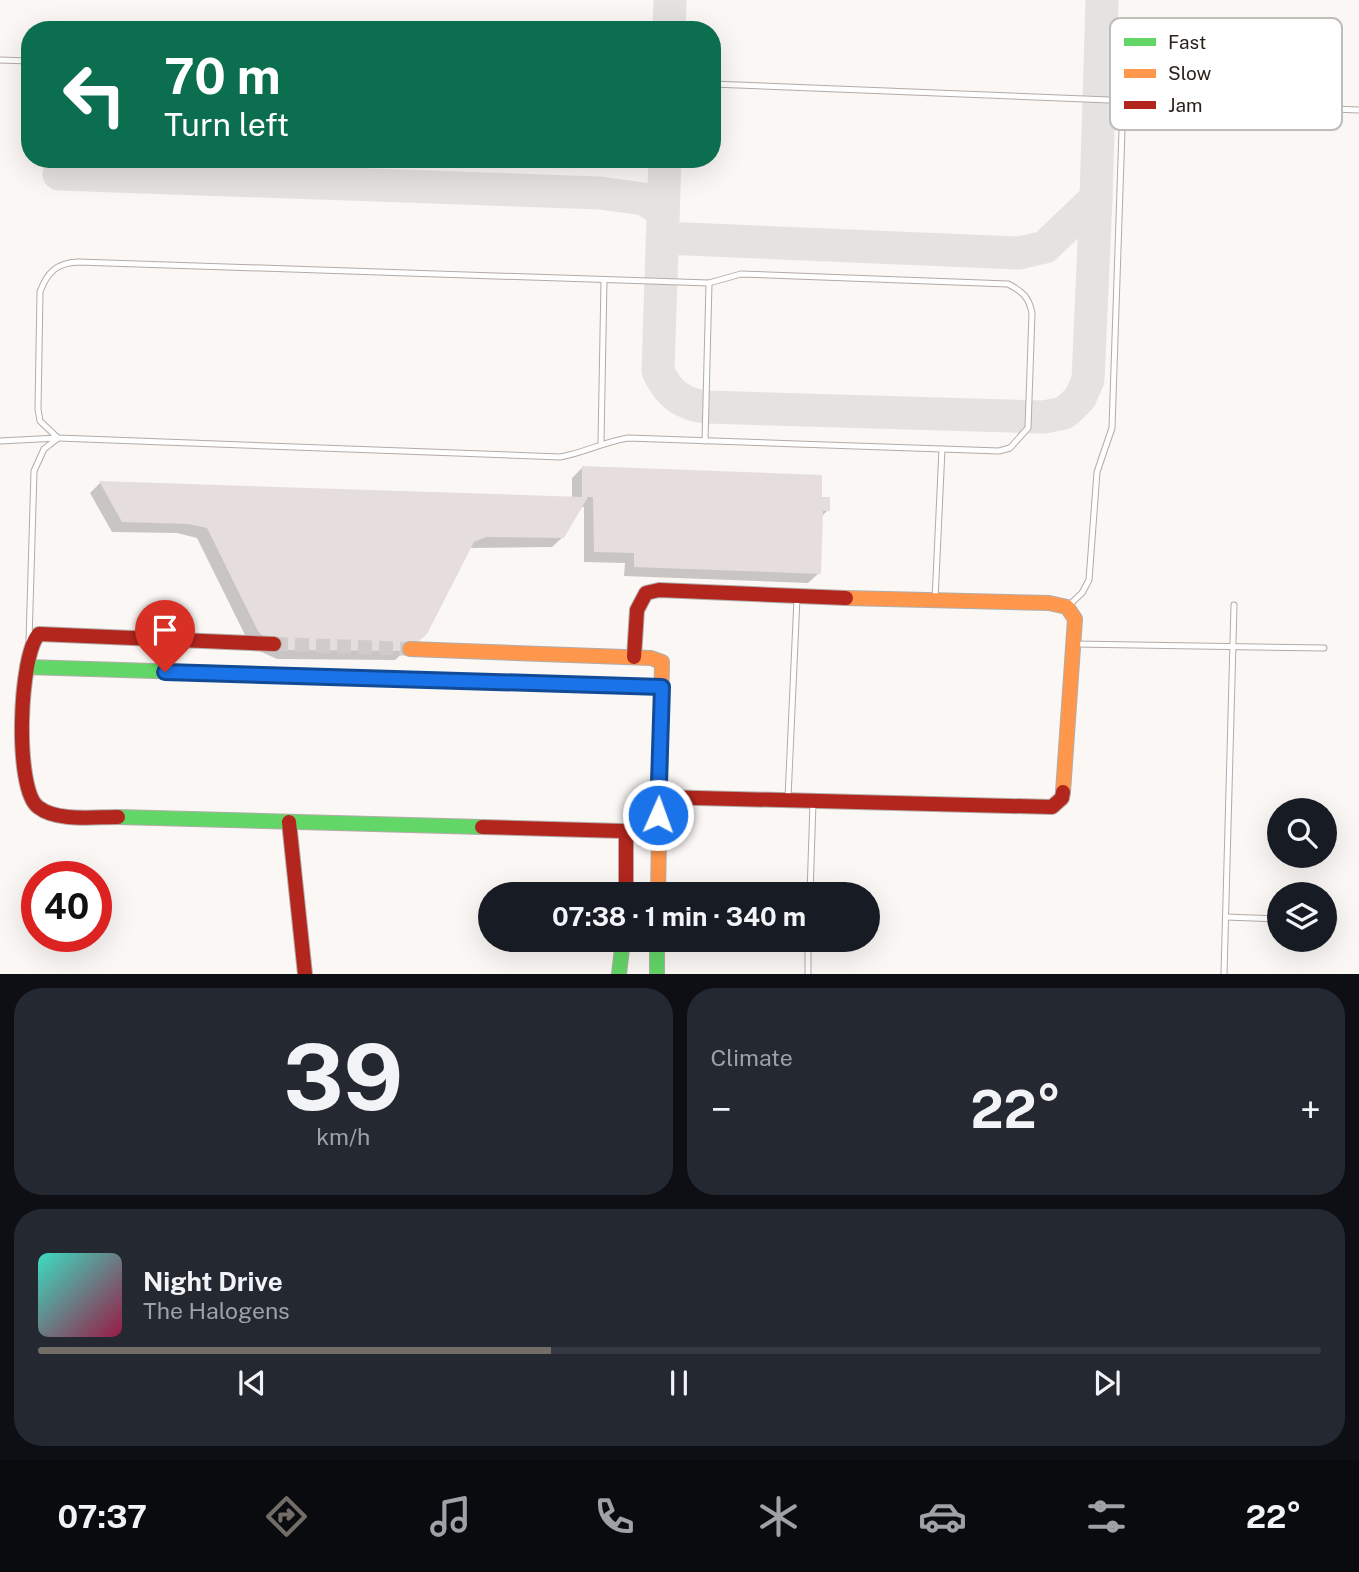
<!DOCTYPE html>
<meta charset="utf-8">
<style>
body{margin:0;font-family:"Public Sans",sans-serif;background:#242831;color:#f1f3f6;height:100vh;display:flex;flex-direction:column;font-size:26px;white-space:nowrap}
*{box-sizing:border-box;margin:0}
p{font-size:23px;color:#9ea1a6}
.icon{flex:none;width:38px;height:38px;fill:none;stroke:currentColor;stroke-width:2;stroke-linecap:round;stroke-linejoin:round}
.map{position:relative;height:974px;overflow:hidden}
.side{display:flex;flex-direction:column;gap:14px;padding:14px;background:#0d0f14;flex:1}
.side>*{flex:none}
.hud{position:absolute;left:21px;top:21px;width:700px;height:147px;border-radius:28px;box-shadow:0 7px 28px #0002;background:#0b6e4f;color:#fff;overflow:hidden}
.buttons{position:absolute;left:1267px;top:798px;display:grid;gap:14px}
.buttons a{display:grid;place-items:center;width:70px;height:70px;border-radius:50%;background:#171b24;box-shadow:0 7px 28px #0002;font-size:35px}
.speed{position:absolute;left:21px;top:861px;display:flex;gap:14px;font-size:35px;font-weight:700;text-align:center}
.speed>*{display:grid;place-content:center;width:91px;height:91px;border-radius:50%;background:#171b24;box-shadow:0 7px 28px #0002;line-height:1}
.speed .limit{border:10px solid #d22;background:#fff;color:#111}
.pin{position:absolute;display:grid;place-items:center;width:60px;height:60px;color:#fff;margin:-72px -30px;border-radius:50% 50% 50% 0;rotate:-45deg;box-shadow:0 0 7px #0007}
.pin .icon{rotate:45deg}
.me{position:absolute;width:77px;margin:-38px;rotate:2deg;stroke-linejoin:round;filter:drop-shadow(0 0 5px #0008)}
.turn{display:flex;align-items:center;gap:24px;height:147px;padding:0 28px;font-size:32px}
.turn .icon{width:91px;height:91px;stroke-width:2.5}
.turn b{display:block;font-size:49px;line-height:60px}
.big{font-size:52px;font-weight:700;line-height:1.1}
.side .card{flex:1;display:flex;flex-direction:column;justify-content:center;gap:10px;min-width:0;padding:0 24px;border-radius:28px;background:#242831}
.side .dial{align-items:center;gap:0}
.dial b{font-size:91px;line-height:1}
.song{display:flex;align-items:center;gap:21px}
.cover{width:84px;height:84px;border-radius:10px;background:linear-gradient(135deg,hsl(170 70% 55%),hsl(340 70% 35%))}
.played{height:7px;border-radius:4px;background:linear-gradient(90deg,#736d67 40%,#363941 40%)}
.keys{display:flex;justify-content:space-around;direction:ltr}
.heat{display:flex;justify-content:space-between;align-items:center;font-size:38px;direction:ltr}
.side .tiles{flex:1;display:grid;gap:14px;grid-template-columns:1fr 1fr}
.card:last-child{grid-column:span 2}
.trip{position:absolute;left:478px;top:882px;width:402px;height:70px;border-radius:35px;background:#171b24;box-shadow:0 7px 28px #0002;font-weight:700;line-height:70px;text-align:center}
.menu{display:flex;height:112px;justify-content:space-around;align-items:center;background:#090b0e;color:#9ea1a6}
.menu .icon{width:49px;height:49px}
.menu .selected{color:#736d67}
.menu b{font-size:32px;color:#f1f3f6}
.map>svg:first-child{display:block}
.shadow{fill:#0003}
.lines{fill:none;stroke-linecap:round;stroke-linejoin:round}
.taxiway{stroke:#e5e3e2;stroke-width:33}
.building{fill:#e6dedc}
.secondary-tunnel{stroke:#d1ccc9;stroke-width:14;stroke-dasharray:14 7;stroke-linecap:butt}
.lane-casing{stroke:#b2aca8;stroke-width:7}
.fast-casing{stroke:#b2aca8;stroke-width:16}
.slow-casing{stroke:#b2aca8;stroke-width:16}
.jam-casing{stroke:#b2aca8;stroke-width:16}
.lane{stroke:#fefefe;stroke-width:5}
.fast{stroke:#63d668;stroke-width:14}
.slow{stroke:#ff974d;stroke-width:14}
.jam{stroke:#b3261e;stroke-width:14}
.route-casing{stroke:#114b97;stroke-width:18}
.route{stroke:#1a73e8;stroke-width:12}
.key{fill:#fff;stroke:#bfbdba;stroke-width:2}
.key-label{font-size:19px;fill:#2b221a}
</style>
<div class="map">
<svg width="1359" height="974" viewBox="0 0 1359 974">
<rect width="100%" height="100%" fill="#faf7f5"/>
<polygon class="shadow" points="582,468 820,499 828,510 821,517 819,573 808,583 624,576 625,563 584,562 584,507 580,507 563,537 552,547 470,548 419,638 395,660 277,659 257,650 248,641 197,538 177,533 112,532 90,493 100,483 572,498 572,478"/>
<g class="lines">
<g class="taxiway">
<polyline points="669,30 670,0"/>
<path d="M 665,159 L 658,371 C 668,393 681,404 706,407 L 1044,417 L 1064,413 L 1072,406 L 1080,398 L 1088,380 L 1096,198"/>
<polyline points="59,174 600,193 644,199 663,212"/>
<polyline points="662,238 1019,253 1045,247 1096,198 1102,0"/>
</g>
</g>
<polygon class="building" points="582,466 822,475 822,497 830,497 830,511 823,511 821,574 634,567 634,553 594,552 593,497 588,497 564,538 486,537 474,542 427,634 407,651 288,650 264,637 258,631 207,528 188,524 122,522 99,481 582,497"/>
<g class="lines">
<polyline class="secondary-tunnel" points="274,644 410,649"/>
<defs>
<g id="lane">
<polyline points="0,60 30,61"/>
<polyline points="712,84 1359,110"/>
<path d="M 78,262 L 709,283 L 741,274 L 1008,284 C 1022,291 1029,297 1032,313 L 1028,428 L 1010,448 L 999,451 L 628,438 C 603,442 584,453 560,457 L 58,438 L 40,421 L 38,409 L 40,292 C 47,272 57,263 78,262 Z"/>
<polyline points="0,441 58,438"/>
<polyline points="705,441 709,283"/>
<polyline points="601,442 604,280"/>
<polyline points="935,600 942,449"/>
<polyline points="1067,607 1082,593 1089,580 1097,472 1112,428 1123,100"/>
<polyline points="29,641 34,471 44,449 58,438"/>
<polyline points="1075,644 1324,648"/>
<polyline points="788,798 797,598"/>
<polyline points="810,894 813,802"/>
<polyline points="1226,917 1279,919"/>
<polyline points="1325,919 1334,919"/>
<polyline points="808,974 808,940"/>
<polyline points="1224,974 1234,605"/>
</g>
<g id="fast">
<polyline points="27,667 662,687"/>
<polyline points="118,817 482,827"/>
<polyline points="657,940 657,974"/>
<polyline points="619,974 623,940"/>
</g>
<g id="slow">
<polyline points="846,598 1049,603 1067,607 1075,619 1063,792"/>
<polyline points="410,649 651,658 662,662 658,894"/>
</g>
<g id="jam">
<polyline points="634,657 637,610 646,593 659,590 846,598"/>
<polyline points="659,797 1052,807 1062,798 1063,792"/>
<path d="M 118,817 C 94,817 57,822 38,807 C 14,789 19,654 39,634 L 274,644"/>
<polyline points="289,822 305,974"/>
<polyline points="482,827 657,832"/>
<polyline points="626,832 626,894"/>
</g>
</defs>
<use href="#lane" class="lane-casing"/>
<use href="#fast" class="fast-casing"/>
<use href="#slow" class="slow-casing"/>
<use href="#jam" class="jam-casing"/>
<use href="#lane" class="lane"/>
<use href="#fast" class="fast"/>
<use href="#slow" class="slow"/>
<use href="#jam" class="jam"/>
</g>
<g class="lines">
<defs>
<polyline id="route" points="165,672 662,687 658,815"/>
</defs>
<use href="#route" class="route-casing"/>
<use href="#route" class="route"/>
</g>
<rect x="1110" y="18" width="232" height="112" rx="10" class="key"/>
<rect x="1124" y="38" width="32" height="8" fill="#63d668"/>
<rect x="1124" y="69" width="32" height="9" fill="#ff974d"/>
<rect x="1124" y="101" width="32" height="8" fill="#b3261e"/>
<g class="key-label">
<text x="1168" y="49">Fast</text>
<text x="1168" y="80">Slow</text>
<text x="1168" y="112">Jam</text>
</g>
</svg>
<div class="buttons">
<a><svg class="icon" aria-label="search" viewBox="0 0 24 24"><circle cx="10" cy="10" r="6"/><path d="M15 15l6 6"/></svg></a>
<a><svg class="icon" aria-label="layers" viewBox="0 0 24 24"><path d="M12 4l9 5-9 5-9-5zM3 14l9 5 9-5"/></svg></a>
</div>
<div class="speed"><div class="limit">40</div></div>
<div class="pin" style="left:165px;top:672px;background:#d93025"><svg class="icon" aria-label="arrive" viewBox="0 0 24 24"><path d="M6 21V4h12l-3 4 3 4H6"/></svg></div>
<svg class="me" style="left:658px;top:815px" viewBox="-20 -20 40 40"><circle r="17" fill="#1a73e8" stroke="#fff" stroke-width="3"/><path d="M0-11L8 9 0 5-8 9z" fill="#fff"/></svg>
<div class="trip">07:38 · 1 min · 340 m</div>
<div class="hud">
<div class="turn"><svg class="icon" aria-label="left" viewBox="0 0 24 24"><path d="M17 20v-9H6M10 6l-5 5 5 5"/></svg><div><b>70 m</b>Turn left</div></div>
</div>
</div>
<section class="side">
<div class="tiles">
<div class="card dial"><b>39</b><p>km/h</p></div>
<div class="card"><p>Climate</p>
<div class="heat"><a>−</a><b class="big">22°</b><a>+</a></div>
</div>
<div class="card">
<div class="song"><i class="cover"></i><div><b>Night Drive</b><p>The Halogens</p></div></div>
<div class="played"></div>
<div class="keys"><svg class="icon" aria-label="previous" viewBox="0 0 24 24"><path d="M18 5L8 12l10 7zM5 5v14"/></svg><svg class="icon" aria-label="pause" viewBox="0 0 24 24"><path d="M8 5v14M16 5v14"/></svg><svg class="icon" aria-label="next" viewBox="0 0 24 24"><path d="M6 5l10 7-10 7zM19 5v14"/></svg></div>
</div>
</div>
</section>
<nav class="menu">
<b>07:37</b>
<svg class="icon selected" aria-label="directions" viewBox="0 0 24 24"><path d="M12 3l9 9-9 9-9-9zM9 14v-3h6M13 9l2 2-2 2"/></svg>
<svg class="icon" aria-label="music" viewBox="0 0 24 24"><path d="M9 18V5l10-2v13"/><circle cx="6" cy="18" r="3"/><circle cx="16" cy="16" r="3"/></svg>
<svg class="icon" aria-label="phone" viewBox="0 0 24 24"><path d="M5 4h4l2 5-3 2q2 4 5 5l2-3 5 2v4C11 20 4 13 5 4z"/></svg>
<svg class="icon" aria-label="climate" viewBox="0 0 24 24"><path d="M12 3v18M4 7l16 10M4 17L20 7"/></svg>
<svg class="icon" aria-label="car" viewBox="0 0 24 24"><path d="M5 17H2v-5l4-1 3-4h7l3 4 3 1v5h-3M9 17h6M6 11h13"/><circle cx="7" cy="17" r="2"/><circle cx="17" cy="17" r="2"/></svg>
<svg class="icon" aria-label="filters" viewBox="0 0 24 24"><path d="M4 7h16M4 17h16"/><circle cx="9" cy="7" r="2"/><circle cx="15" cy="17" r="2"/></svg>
<b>22°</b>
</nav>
